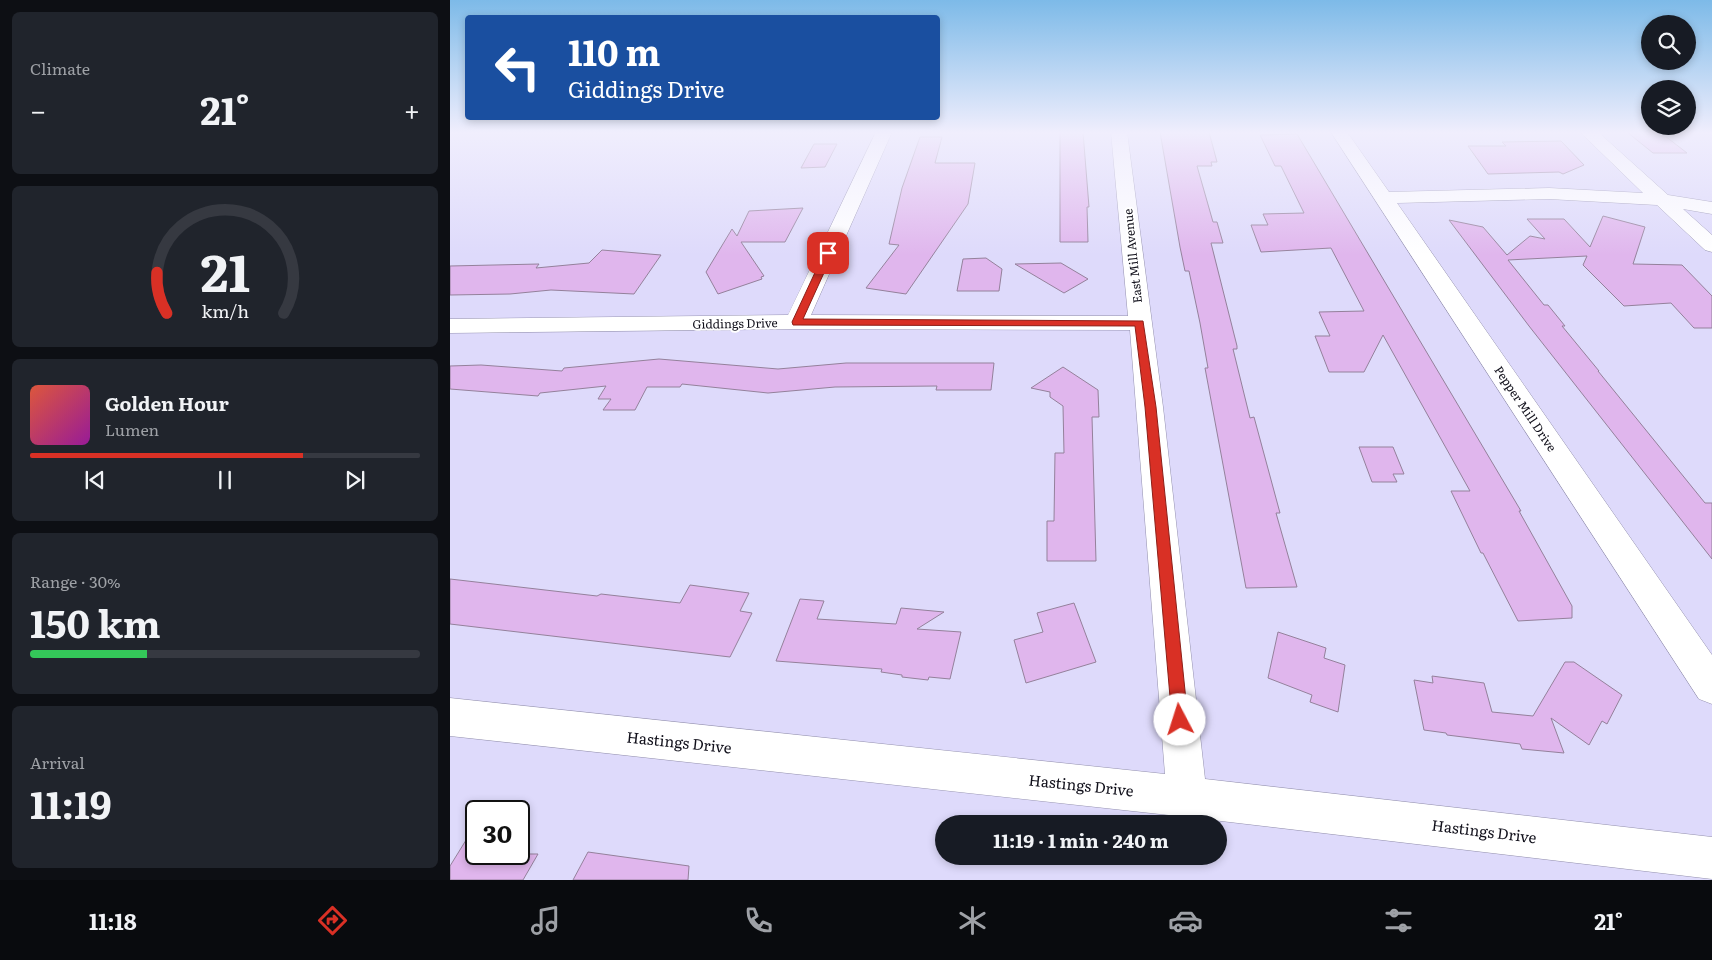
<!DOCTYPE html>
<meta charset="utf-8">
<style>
body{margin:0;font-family:Literata,serif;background:#20242c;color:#f1f3f6;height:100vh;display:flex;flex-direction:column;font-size:19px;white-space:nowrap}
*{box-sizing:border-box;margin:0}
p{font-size:16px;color:#9ea1a6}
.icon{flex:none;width:28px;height:28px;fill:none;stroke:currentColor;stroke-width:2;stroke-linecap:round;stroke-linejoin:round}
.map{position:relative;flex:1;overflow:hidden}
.panel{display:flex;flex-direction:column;gap:12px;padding:12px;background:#0d0f14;width:450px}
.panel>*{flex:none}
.banner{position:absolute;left:15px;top:15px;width:475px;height:105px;border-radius:5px;box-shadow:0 2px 8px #0003;background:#1a4fa0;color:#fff;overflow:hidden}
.buttons{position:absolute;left:1191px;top:15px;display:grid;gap:10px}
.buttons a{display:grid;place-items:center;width:55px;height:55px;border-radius:50%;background:#171b24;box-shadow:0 2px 8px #0003;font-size:25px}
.speed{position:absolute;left:15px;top:800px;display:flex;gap:10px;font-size:25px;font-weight:700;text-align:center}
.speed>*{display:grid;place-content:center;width:65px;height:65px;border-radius:50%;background:#171b24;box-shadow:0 2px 8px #0003;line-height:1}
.speed .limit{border:2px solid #111;border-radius:8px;background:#fff;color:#111}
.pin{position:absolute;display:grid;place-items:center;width:42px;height:42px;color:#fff;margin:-21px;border-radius:10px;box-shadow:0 2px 8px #0006}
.me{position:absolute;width:55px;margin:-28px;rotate:355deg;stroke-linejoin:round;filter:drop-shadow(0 0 4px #0008)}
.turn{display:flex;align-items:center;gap:18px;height:105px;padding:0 20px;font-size:22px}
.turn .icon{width:65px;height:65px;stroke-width:2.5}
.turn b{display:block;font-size:35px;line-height:42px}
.big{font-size:38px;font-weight:700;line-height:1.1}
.panel .card{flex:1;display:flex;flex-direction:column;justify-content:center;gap:8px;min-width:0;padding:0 18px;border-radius:8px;background:#20242c}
.panel .dial{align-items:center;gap:0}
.dial svg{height:130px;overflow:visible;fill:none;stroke:#363941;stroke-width:7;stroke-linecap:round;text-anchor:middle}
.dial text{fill:#f1f3f6;stroke:none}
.song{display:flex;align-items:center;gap:15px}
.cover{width:60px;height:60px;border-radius:8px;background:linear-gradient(135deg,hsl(10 70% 55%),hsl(300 70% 35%))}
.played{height:5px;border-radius:2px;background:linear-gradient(90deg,#d93025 70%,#363941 70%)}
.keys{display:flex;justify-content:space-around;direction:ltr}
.heat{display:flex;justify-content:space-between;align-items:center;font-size:28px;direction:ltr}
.charge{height:8px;border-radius:4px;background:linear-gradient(90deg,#34c759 30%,#363941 0)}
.trip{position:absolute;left:485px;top:815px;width:292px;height:50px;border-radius:25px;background:#171b24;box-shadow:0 2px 8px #0003;font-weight:700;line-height:50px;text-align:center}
.menu{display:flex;height:80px;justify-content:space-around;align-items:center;background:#090b0e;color:#9ea1a6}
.menu .icon{width:35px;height:35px}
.menu .on{color:#d93025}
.menu b{font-size:22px;color:#f1f3f6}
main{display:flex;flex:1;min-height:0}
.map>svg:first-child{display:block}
.building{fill:#e0b6ed;stroke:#94819b}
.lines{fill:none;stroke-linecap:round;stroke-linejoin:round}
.minor-casing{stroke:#9491ae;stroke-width:1}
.minor{fill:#fff;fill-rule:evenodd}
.route{fill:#d93025;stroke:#8d1f18}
.labels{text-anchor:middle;stroke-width:4;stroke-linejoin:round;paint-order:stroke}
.street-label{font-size:12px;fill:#11101b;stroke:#fff}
.near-street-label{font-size:15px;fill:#11101b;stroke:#fff}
</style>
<main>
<section class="panel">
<div class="card"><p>Climate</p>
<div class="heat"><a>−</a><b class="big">21°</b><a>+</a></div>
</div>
<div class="card dial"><svg viewBox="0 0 100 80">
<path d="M14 69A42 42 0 1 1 86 69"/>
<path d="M14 69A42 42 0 0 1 8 44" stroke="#d93025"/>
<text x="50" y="56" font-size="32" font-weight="700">21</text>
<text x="50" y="72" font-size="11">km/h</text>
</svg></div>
<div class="card">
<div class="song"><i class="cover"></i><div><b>Golden Hour</b><p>Lumen</p></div></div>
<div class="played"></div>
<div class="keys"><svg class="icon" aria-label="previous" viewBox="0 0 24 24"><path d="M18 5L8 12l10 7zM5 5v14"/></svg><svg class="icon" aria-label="pause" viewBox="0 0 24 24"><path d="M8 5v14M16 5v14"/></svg><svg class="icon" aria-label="next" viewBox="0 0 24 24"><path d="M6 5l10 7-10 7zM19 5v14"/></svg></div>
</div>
<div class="card"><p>Range · 30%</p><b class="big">150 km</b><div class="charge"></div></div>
<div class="card"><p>Arrival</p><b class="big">11:19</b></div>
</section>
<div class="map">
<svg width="1262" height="880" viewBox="0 0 1262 880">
<rect width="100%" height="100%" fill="#dedafb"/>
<g class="building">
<polygon points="610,132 633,132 639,207 637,207 638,242 610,242"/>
<polygon points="710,132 759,132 767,162 761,162 762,166 747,166 763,222 767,222 773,243 761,243 787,346 787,349 783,349 800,418 804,417 830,513 826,513 847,587 796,588 755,368 758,368 750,323 739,271 735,271 730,247"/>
<polygon points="1177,132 1210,132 1237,153 1203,153"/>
<polygon points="847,134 1071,511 1069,511 1122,606 1122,618 1068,621 1033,553 1031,553 1001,491 1020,491 933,335 914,372 879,372 865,336 880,336 869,312 914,311 881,248 811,252 801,225 818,225 813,214 854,213 831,166 825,166 810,135"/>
<polygon points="470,137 492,137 485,163 525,163 518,204 456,294 416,288 449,245 439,244 452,188"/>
<polygon points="1111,141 1134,165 1113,174 1109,172 1038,174 1018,146 1056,146 1052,142"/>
<polygon points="364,144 387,144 375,167 351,168"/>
<polygon points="353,208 335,242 291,242 314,276 311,277 312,279 268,294 256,272 282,229 287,236 299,211"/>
<polygon points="1153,216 1195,227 1183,264 1232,265 1262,296 1262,328 1244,328 1221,303 1174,306 1133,265 1137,256 1058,260 1094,305 1098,305 1115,326 1112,326 1149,371 1148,371 1255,503 1262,503 1262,559 1079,326 999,220 1033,227 1057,255 1080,236 1095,239 1077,219 1114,219 1140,247"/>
<polygon points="152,250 211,255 184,294 101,290 60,294 0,295 0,266 89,264 86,268 139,263"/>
<polygon points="536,258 552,269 549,291 507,291 513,259"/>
<polygon points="611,263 638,279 614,293 565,264"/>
<polygon points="209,359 328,369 396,363 544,363 541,390 486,390 487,386 385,387 318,393 232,384 230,387 197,387 185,410 153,410 161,399 148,399 156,386 90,393 88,396 0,389 0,366 31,365 112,371 114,368"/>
<polygon points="613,367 648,390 649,417 642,417 646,561 597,561 597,521 604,521 605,453 614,453 613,406 600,397 600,392 581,388"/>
<polygon points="909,447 943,447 954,474 943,474 947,482 922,482"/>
<polygon points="0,579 147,596 151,594 230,603 240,585 299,593 290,611 302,613 280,657 0,624"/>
<polygon points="350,599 374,601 367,619 446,624 451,608 494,612 467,629 511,632 500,679 479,677 478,680 452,677 452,675 431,672 432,669 326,661"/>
<polygon points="624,603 646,662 576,683 564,640 593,632 587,613"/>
<polygon points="828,632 876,648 874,658 895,665 888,712 860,702 862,695 818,678"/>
<polygon points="1115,662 1124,662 1172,695 1157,724 1152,721 1139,745 1101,718 1114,753 1072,749 1070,744 997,735 996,733 974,730 964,680 983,683 982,676 1034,683 1042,712 1083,716"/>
<polygon points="26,824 26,854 88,854 73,880 0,880 0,866"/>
<polygon points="138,852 239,866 238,880 123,880"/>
</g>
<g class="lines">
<defs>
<g id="minor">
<polygon points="426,132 442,132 361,315 678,316 661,132 677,132 713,407 755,779 1262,837 1262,879 737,817 0,736 0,698 715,774 680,330 346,329 0,333 0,319 338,315"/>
<polygon points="881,132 897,132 939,192 1099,188 1193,193 1130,132 1148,132 1218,195 1262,202 1262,214 1233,209 1262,235 1262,252 1255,250 1207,205 1099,199 947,203 1262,655 1262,704 1249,699"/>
</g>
</defs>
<use href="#minor" class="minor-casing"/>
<use href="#minor" class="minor"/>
</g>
<linearGradient id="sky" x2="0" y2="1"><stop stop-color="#7dbae8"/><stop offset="0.52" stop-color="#f0eefd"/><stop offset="1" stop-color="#f0eefd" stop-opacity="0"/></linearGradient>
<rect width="1262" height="255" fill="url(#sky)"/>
<polygon class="route" points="375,251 383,253 353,319 693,321 706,407 738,720 735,725 730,728 725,725 722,720 695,407 685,326 343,325 342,322"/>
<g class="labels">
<g class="street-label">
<text transform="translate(683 256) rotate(-96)" y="4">East Mill Avenue</text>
<text transform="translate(285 324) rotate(-1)" y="4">Giddings Drive</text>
<text transform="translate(1075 409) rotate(56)" y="4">Pepper Mill Drive</text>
</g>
<g class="near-street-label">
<text transform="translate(229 743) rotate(6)" y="5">Hastings Drive</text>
<text transform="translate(631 786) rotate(6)" y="5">Hastings Drive</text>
<text transform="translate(1034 832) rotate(7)" y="5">Hastings Drive</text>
</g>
</g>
</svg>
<div class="buttons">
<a><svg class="icon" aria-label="search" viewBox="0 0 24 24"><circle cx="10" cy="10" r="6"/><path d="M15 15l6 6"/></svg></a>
<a><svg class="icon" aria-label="layers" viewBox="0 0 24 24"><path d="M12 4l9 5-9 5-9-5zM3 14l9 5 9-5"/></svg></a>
</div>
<div class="speed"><div class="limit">30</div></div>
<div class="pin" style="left:378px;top:253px;background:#d93025"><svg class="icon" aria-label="arrive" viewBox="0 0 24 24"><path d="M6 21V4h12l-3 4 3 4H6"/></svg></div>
<svg class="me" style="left:730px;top:720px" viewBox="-20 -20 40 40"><circle r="19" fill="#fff"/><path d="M0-13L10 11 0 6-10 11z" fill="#d93025"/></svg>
<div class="trip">11:19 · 1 min · 240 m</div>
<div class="banner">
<div class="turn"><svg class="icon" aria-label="left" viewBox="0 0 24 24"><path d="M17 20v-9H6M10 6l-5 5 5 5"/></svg><div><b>110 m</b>Giddings Drive</div></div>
</div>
</div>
</main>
<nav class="menu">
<b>11:18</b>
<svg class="icon on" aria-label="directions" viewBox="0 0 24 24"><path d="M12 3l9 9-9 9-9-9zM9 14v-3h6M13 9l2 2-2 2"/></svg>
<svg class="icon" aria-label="music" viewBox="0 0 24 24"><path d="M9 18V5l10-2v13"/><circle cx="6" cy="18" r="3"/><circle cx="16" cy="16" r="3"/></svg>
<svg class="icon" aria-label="phone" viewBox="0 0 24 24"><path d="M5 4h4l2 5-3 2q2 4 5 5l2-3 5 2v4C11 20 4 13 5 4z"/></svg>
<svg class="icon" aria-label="climate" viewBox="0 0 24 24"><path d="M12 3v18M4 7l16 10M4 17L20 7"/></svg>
<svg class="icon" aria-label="car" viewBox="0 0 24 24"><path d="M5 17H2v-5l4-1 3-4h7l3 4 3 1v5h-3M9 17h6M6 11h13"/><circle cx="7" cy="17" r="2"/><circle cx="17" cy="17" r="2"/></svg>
<svg class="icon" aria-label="filters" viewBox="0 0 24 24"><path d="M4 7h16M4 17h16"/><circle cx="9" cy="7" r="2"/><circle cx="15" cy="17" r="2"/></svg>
<b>21°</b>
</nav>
